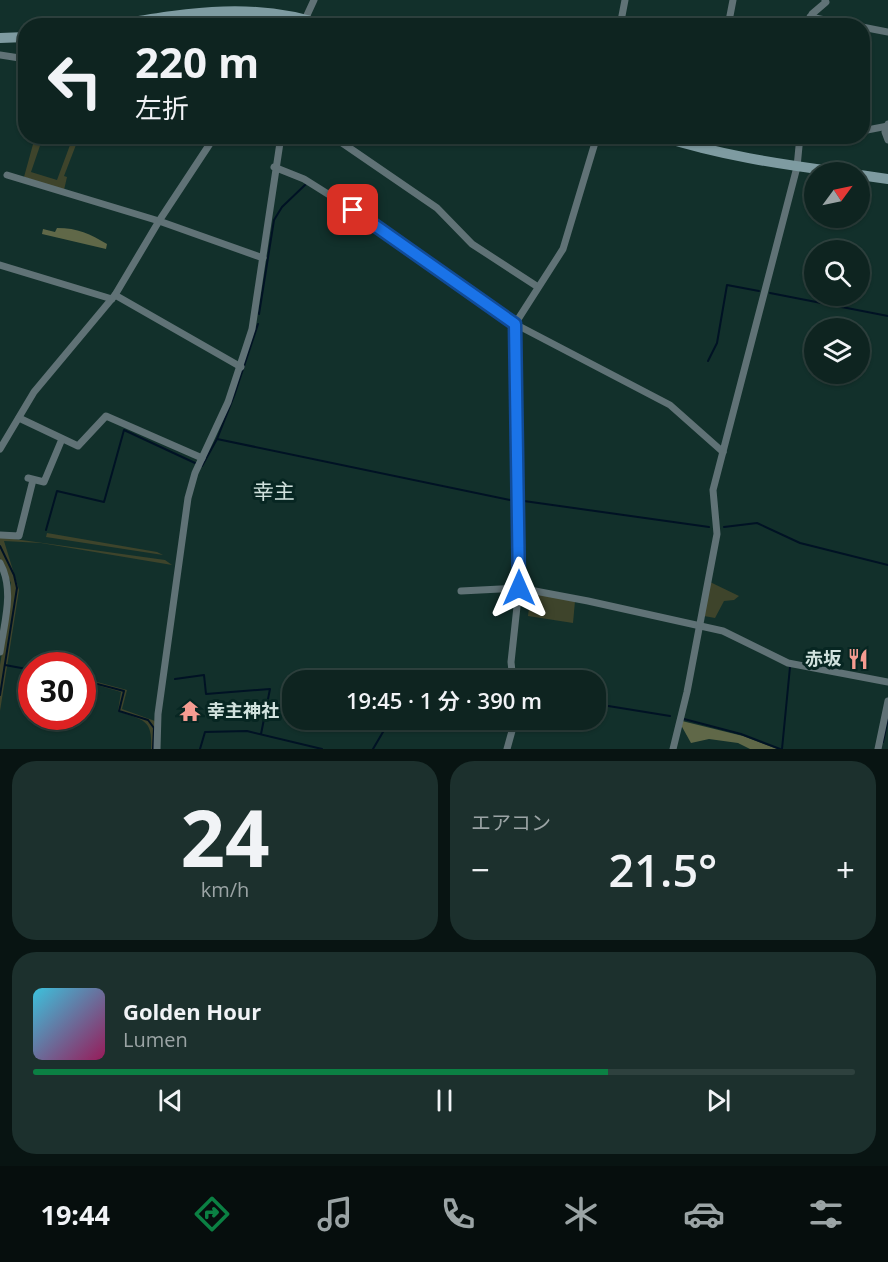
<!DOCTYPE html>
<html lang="ja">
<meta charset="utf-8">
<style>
body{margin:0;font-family:"Open Sans","Noto Sans JP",sans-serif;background:#1c302d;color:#f1f3f6;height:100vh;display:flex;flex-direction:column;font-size:22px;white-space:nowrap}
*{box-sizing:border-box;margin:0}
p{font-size:20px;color:#9ba4a5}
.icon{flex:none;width:33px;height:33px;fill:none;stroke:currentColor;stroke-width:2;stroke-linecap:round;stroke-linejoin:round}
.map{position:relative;height:749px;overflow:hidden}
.sheet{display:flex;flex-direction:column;gap:12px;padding:12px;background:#081412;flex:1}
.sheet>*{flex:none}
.guide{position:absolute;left:18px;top:18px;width:852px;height:126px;border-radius:24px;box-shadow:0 2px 4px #0004,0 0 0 2px #2e413e;background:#0e2420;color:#f1f3f6;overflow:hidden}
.needle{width:39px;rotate:57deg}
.buttons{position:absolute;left:804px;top:162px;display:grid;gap:12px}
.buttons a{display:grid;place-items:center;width:66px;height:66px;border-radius:50%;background:#0e2420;box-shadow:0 2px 4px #0004,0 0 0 2px #2e413e;font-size:30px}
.speed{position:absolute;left:18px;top:652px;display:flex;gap:12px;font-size:30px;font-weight:700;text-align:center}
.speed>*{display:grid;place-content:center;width:78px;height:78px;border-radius:50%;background:#0e2420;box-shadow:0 2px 4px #0004,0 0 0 2px #2e413e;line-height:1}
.speed .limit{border:9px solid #d22;background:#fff;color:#111}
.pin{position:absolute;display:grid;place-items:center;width:51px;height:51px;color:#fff;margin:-26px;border-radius:12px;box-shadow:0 3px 9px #0006}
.me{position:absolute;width:66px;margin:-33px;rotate:0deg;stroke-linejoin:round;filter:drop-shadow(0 0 4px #0008)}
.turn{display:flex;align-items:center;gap:21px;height:126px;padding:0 18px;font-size:27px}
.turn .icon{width:78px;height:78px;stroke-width:2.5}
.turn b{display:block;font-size:42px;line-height:51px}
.big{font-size:45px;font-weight:600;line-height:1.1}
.sheet .tile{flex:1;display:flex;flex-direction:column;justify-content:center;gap:9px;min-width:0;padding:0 21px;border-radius:24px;background:#1c302d}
.sheet .dial{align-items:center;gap:0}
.dial b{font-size:78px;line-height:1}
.song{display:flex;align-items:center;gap:18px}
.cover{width:72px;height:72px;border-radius:9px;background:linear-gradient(135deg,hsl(190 70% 55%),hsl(330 70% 35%))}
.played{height:6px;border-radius:3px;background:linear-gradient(90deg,#0b8043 70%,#2e413e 70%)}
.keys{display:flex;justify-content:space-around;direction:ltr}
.heat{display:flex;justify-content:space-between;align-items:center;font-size:33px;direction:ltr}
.sheet .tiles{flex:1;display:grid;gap:12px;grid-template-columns:1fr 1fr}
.tile:last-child{grid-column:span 2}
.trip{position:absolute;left:282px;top:670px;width:324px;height:60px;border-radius:24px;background:#0e2420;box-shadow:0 2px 4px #0004,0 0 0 2px #2e413e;font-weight:600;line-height:60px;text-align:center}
.tab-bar{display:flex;height:96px;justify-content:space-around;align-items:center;background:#060e0d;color:#9ba4a5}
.tab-bar .icon{width:42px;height:42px}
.tab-bar .current{color:#0b8043}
.tab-bar b{font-size:27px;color:#f1f3f6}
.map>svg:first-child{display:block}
.green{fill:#3e442b}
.forest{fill:#606848}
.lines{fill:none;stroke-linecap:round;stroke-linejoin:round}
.stream{stroke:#001224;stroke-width:2}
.street{stroke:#607276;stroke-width:7}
.secondary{stroke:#7e9ba1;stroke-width:10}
.route-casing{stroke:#114b97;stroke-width:15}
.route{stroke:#1a73e8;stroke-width:10}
.labels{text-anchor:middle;stroke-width:6;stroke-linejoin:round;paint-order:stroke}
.poi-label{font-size:18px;font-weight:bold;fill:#d1e2de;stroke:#072622;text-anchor:end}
.quarter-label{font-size:21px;fill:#d1e2de;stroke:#072622}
</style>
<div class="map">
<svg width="888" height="749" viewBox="0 0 888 749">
<rect width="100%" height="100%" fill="#12302b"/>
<g class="green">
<polygon points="232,18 294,23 293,26 166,25"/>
<polygon points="35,137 43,137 31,172 57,180 73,137 79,137 64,176 67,177 64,190 24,177"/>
<polygon points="47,533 157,552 163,555 46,537"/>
<polygon points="0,537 165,560 172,565 41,543 4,541 19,590 0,711 0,665 11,596 11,583 0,558"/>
<polygon points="710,582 739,596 734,600 724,601 715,618 704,616"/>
<polygon points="531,593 575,601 573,623 528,616"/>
<path d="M 82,678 L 127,690 L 122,709 L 155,721 L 155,749 L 151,749 C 153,718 143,721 118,711 L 121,692 L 83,681 Z"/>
</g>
<g class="forest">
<path d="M 57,228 C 78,228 90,234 107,244 L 106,249 L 42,234 L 43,229 L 55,232 Z"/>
<polygon points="682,721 743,736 777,749 750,749 738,743 709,739 691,743 681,725"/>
</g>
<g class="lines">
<g class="stream">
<polyline points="770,293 888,316"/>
<polyline points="259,314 274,220 282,207 306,184"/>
<polyline points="708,361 717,343 727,285 759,291"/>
<polyline points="217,439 234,396 258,324"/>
<polyline points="202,466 217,439 510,500"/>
<polyline points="524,501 709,527"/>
<polyline points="724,527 757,523 800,543 888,565"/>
<polyline points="46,530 57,491 104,502 124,430 195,463"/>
<polyline points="0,546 14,575 17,588 0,695"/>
<polyline points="5,665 32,670"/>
<polyline points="175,679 204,675 206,694 270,689 261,734"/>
<polyline points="82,680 124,691 119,711 148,720 154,728 153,749"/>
<polyline points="596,704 670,716"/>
<polyline points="684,719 741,734 780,749"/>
<polyline points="883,742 888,719"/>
<polyline points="200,749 205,732 247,731 322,749"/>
<polyline points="373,749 390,720"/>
<polyline points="782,749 790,667"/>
</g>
<g class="street">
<polyline points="810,17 855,26"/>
<polyline points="302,26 314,0"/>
<polyline points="620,26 625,0"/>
<polyline points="728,26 733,0"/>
<polyline points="806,26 812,14 826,2 825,0"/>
<polyline points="862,27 888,32"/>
<polyline points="0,55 26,59"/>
<polyline points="888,124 885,132 888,140"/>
<polyline points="862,131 888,126"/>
<polyline points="332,136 437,208 472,244 538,287"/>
<polyline points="702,149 705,136"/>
<polyline points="274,167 304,179 339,201 515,324 670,405 723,452"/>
<polyline points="7,175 159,221 263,258"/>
<polyline points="0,265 112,299"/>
<polyline points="115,295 241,367"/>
<polyline points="19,418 78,446 106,416 202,458"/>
<polyline points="0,449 34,392 115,295 159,221 215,136"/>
<polyline points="28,478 44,482 62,439"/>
<polyline points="0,535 19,536 33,480"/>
<path d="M 0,563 C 15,590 4,623 0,652"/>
<polyline points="461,591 519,588 588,601 723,631 788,663 888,682"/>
<polyline points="513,681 511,662 519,588 515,324 563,249 597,136"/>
<polyline points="157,749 158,714 188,498 195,473 228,402 252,329 281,136"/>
<polyline points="507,749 515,720"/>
<polyline points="673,749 687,692 717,534 713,490 797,167 800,136"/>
<polyline points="878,749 888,701"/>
</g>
<g class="secondary">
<path d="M 108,26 C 182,14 253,0 326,26"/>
<polyline points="0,38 26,37"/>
<path d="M 660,136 C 719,155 778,164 839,172"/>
<polyline points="860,175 888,179"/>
</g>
</g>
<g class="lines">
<defs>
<polyline id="route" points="353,210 515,324 519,588"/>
</defs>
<use href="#route" class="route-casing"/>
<use href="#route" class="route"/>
</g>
<defs>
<symbol id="restaurant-bare" viewBox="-9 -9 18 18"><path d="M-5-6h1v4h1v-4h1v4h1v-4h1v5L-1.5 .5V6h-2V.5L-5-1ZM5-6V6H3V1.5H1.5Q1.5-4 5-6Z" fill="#f59c91" stroke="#072622" stroke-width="2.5" paint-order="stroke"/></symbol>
<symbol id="temple-bare" viewBox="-9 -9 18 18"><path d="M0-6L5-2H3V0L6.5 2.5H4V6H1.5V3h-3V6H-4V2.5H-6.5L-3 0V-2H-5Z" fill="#f59c91" stroke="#072622" stroke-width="2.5" paint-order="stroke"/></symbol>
</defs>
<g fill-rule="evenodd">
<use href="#restaurant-bare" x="843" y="644" width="30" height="30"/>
<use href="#temple-bare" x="175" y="696" width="30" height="30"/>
</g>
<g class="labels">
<g class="poi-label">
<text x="841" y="665">赤坂</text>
<text x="207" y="717" text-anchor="start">幸主神社</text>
</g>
<g class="quarter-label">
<text x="274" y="499">幸主</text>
</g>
</g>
</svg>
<div class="buttons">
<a><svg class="needle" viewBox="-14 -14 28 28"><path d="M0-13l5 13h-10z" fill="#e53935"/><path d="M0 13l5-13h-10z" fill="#9ba4a5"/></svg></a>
<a><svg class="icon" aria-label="search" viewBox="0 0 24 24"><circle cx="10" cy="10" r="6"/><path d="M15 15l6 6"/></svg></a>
<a><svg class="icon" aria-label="layers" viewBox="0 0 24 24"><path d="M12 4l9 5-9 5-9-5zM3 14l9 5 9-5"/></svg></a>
</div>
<div class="speed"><div class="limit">30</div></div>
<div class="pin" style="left:353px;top:210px;background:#d93025"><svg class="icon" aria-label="arrive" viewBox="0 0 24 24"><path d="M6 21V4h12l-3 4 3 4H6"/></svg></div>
<svg class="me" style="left:519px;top:588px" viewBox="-20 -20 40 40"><path d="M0-17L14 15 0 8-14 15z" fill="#1a73e8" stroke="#fff" stroke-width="4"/></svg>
<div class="trip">19:45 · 1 分 · 390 m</div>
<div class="guide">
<div class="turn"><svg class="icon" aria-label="left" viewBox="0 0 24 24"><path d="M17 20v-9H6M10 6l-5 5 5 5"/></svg><div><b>220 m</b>左折</div></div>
</div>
</div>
<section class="sheet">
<div class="tiles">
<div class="tile dial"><b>24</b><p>km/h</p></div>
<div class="tile"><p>エアコン</p>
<div class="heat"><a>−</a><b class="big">21.5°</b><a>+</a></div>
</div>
<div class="tile">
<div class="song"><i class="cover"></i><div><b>Golden Hour</b><p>Lumen</p></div></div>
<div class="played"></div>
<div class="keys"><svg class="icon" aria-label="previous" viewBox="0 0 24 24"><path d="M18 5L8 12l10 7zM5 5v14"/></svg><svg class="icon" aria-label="pause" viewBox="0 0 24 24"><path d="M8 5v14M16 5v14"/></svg><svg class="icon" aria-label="next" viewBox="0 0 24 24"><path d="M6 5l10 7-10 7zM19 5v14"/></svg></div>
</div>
</div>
</section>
<nav class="tab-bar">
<b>19:44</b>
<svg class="icon current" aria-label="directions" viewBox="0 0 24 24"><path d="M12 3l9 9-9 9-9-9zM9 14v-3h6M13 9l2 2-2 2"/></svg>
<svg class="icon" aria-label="music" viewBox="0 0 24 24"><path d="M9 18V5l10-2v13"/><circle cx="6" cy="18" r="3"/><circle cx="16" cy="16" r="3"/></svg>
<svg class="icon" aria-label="phone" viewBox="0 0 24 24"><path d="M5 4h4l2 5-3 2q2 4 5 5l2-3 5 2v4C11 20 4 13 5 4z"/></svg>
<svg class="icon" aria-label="climate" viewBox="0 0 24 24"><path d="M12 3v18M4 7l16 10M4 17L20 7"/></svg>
<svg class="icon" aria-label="car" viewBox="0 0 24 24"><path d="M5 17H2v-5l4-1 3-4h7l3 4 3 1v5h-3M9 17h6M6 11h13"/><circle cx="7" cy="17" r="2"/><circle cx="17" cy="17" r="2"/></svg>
<svg class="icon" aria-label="filters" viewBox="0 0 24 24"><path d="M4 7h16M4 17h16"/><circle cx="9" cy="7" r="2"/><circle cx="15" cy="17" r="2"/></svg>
</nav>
